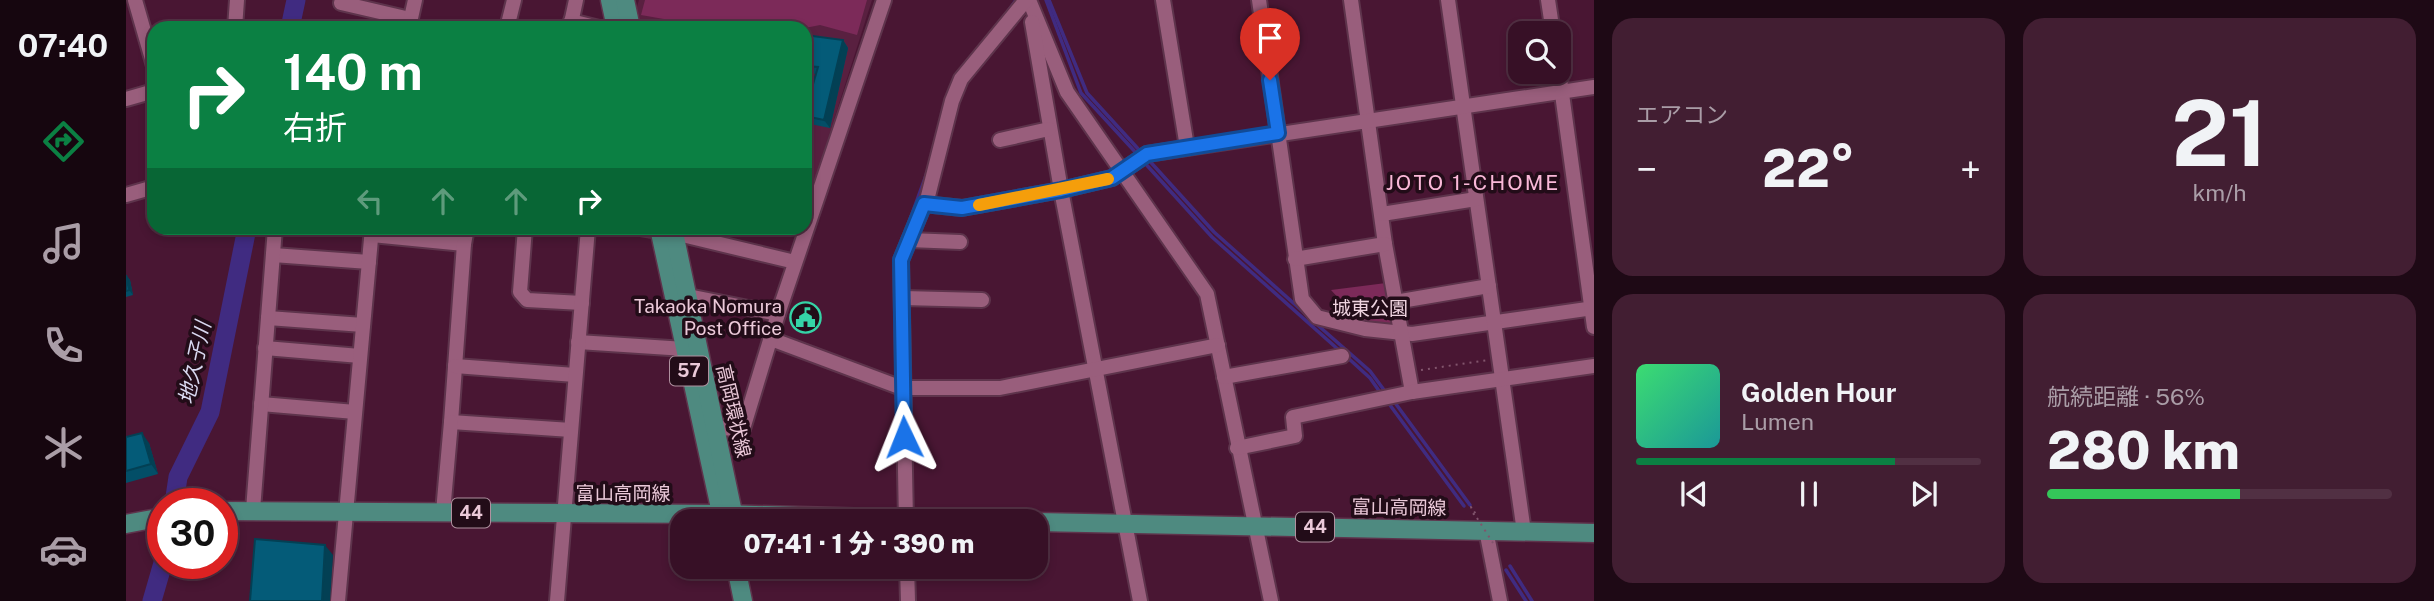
<!DOCTYPE html>
<html lang="ja">
<meta charset="utf-8">
<style>
body{margin:0;font-family:"Public Sans","Noto Sans JP",sans-serif;background:#421e32;color:#f1f3f6;height:100vh;display:flex;flex-direction:column;font-size:26px;white-space:nowrap}
*{box-sizing:border-box;margin:0}
p{font-size:23px;color:#aa9da7}
.icon{flex:none;width:38px;height:38px;fill:none;stroke:currentColor;stroke-width:2;stroke-linecap:round;stroke-linejoin:round}
.map{position:relative;flex:1;overflow:hidden}
.drawer{display:flex;flex-direction:column;gap:18px;padding:18px;background:#1e0915;width:840px}
.drawer>*{flex:none}
.banner{position:absolute;left:21px;top:21px;width:665px;height:214px;border-radius:21px;box-shadow:0 4px 10px #0003,0 0 0 2px #513043;background:#0b8043;color:#fff;overflow:hidden}
.tools{position:absolute;left:1382px;top:21px;display:grid;gap:14px}
.tools a{display:grid;place-items:center;width:63px;height:63px;border-radius:14px;background:#371026;box-shadow:0 4px 10px #0003,0 0 0 2px #513043;font-size:35px}
.speed{position:absolute;left:21px;top:488px;display:flex;gap:14px;font-size:35px;font-weight:700;text-align:center}
.speed>*{display:grid;place-content:center;width:91px;height:91px;border-radius:50%;background:#371026;box-shadow:0 4px 10px #0003,0 0 0 2px #513043;line-height:1}
.speed .limit{border:10px solid #d22;background:#fff;color:#111}
.pin{position:absolute;display:grid;place-items:center;width:60px;height:60px;color:#fff;margin:-72px -30px;border-radius:50% 50% 50% 0;rotate:-45deg;box-shadow:0 0 7px #0007}
.pin .icon{rotate:45deg}
.me{position:absolute;width:77px;margin:-38px;rotate:358deg;stroke-linejoin:round;filter:drop-shadow(0 0 5px #0008)}
.turn{display:flex;align-items:center;gap:24px;height:147px;padding:0 21px;font-size:32px}
.turn .icon{width:91px;height:91px;stroke-width:2.5}
.turn b{display:block;font-size:49px;line-height:60px}
.lanes{display:flex;align-items:center;height:66px;padding:0 21px;background:#0003;justify-content:center;gap:35px;direction:ltr}
.lanes .off{opacity:.35}
.big{font-size:52px;font-weight:800;line-height:1.1}
.drawer .card{flex:1;display:flex;flex-direction:column;justify-content:center;gap:10px;min-width:0;padding:0 24px;border-radius:21px;background:#421e32}
.drawer .dial{align-items:center;gap:0}
.dial b{font-size:91px;line-height:1}
.song{display:flex;align-items:center;gap:21px}
.cover{width:84px;height:84px;border-radius:10px;background:linear-gradient(135deg,hsl(140 70% 55%),hsl(180 70% 35%))}
.played{height:7px;border-radius:4px;background:linear-gradient(90deg,#0b8043 75%,#513043 75%)}
.keys{display:flex;justify-content:space-around;direction:ltr}
.heat{display:flex;justify-content:space-between;align-items:center;font-size:38px;direction:ltr}
.charge{height:10px;border-radius:5px;background:linear-gradient(90deg,#34c759 56%,#513043 0)}
.drawer .tiles{flex:1;display:grid;gap:18px;grid-template-columns:repeat(2,1fr)}
.trip{position:absolute;left:544px;top:509px;width:378px;height:70px;border-radius:21px;background:#371026;box-shadow:0 4px 10px #0003,0 0 0 2px #513043;font-weight:800;line-height:70px;text-align:center}
main{display:flex;flex:1;min-height:0}
.tab-bar{display:flex;flex-direction:column;width:126px;justify-content:space-around;align-items:center;background:#16060f;color:#aa9da7}
.tab-bar .icon{width:49px;height:49px}
.tab-bar .on{color:#0b8043}
.tab-bar b{font-size:32px;color:#f1f3f6}
.map>svg:first-child{display:block}
.built{fill:#592040}
.green{fill:#7c2a59}
.lines{fill:none;stroke-linecap:round;stroke-linejoin:round}
.stream{stroke:#402b81;stroke-width:3.5}
.river{stroke:#402b81;stroke-width:19}
.minor-casing{stroke:#5e344c;stroke-width:18}
.major-casing{stroke:#5e344c;stroke-width:21}
.path{stroke:#81546c;stroke-width:2;stroke-dasharray:2 5;stroke-linecap:butt}
.minor{stroke:#995e7c;stroke-width:14}
.major{stroke:#4e8a80;stroke-width:18}
.path-bridge{stroke:#81546c;stroke-width:2;stroke-dasharray:2 5;stroke-linecap:butt}
.wall{fill:#034e67}
.shaded-wall{fill:#034054}
.building{fill:#045b78;stroke:#034054;stroke-width:2}
.route-casing{stroke:#114b97;stroke-width:18}
.route{stroke:#1a73e8;stroke-width:12}
.slow{stroke:#f59e0b;stroke-width:12}
.labels{text-anchor:middle;stroke-width:7;stroke-linejoin:round;paint-order:stroke}
.shield{fill:#220c18;stroke:#af909f;stroke-width:2}
.shield-label{font-size:18px;font-weight:bold;fill:#ebc9d9}
.poi-label{font-size:19px;fill:#ebc9d9;stroke:#220c18;text-anchor:end}
.park-label{font-size:19px;fill:#efd4e0;stroke:#220c18}
.street-label{font-size:19px;fill:#ebc9d9;stroke:#220c18}
.neighbourhood-label{font-size:21px;letter-spacing:2px;fill:#fab8d8;stroke:#220c18}
.water-label{font-size:21px;font-style:italic;fill:#d8d7ef;stroke:#220c18}
</style>
<main>
<nav class="tab-bar">
<b>07:40</b>
<svg class="icon on" aria-label="directions" viewBox="0 0 24 24"><path d="M12 3l9 9-9 9-9-9zM9 14v-3h6M13 9l2 2-2 2"/></svg>
<svg class="icon" aria-label="music" viewBox="0 0 24 24"><path d="M9 18V5l10-2v13"/><circle cx="6" cy="18" r="3"/><circle cx="16" cy="16" r="3"/></svg>
<svg class="icon" aria-label="phone" viewBox="0 0 24 24"><path d="M5 4h4l2 5-3 2q2 4 5 5l2-3 5 2v4C11 20 4 13 5 4z"/></svg>
<svg class="icon" aria-label="climate" viewBox="0 0 24 24"><path d="M12 3v18M4 7l16 10M4 17L20 7"/></svg>
<svg class="icon" aria-label="car" viewBox="0 0 24 24"><path d="M5 17H2v-5l4-1 3-4h7l3 4 3 1v5h-3M9 17h6M6 11h13"/><circle cx="7" cy="17" r="2"/><circle cx="17" cy="17" r="2"/></svg>
</nav>
<div class="map">
<svg width="1468" height="601" viewBox="0 0 1468 601">
<rect width="100%" height="100%" fill="#491633"/>
<polygon class="built" points="513,0 746,0 685,192 679,191 679,28 510,28 507,19"/>
<g class="green">
<polygon points="519,0 741,0 731,35 694,25 679,28 589,28 515,15"/>
<polygon points="1260,283 1270,335 1228,332 1225,313 1213,311 1213,303 1216,302 1205,290"/>
</g>
<g class="lines">
<g class="stream">
<polyline points="920,0 955,93 1012,155"/>
<polyline points="923,0 961,93 1015,152"/>
<polyline points="883,10 890,0"/>
<polyline points="1020,157 1088,232 1182,316"/>
<polyline points="1017,161 1086,237 1215,352"/>
<polyline points="783,222 803,167"/>
<polyline points="1187,321 1244,371 1261,394"/>
<polyline points="1221,357 1244,378 1256,395"/>
<polyline points="1267,400 1344,505"/>
<polyline points="1261,401 1338,506"/>
<polyline points="1384,566 1406,601"/>
<polyline points="1380,570 1400,601"/>
</g>
<g class="river">
<polyline points="164,28 170,0"/>
<polyline points="48,504 52,477 84,412 121,228"/>
<polyline points="26,601 37,563"/>
</g>
<defs>
<g id="minor">
<polyline points="9,0 28,66"/>
<polyline points="903,0 941,92 1081,294 1145,601"/>
<polyline points="1037,0 1061,147"/>
<polyline points="1133,0 1176,299 1191,317 1239,329 1286,334 1468,308"/>
<polyline points="1225,0 1259,244 1286,392"/>
<polyline points="1322,0 1398,532"/>
<polyline points="1422,0 1427,33"/>
<polyline points="215,3 284,19"/>
<polyline points="445,21 473,28"/>
<polyline points="906,22 935,190 1014,601"/>
<polyline points="283,27 289,0"/>
<polyline points="109,28 111,0"/>
<polyline points="381,28 388,0"/>
<polyline points="444,28 450,0"/>
<polyline points="1433,72 1468,327"/>
<polyline points="0,99 28,91"/>
<polyline points="874,140 923,129"/>
<polyline points="0,195 28,187"/>
<polyline points="800,204 826,101 835,79 900,0"/>
<polyline points="1256,214 1350,199"/>
<polyline points="399,228 394,292 401,300 456,303"/>
<polyline points="515,228 533,231"/>
<polyline points="548,233 669,262"/>
<polyline points="246,235 338,244 341,228"/>
<polyline points="783,240 834,242"/>
<polyline points="338,244 325,422 445,430"/>
<polyline points="147,255 243,262"/>
<polyline points="1169,259 1259,244"/>
<polyline points="777,298 856,300"/>
<polyline points="553,299 562,296 652,314"/>
<polyline points="1269,302 1363,286"/>
<polyline points="142,318 237,325"/>
<polyline points="645,339 776,388 874,388 1092,345"/>
<polyline points="452,342 559,349"/>
<polyline points="139,348 234,356"/>
<polyline points="329,366 449,375"/>
<polyline points="1098,377 1216,356"/>
<polyline points="135,404 229,412"/>
<polyline points="590,428 617,429 652,314 758,0"/>
<polyline points="1111,448 1169,436 1167,417 1286,392 1468,366"/>
<polyline points="127,510 149,228"/>
<polyline points="317,512 325,422"/>
<polyline points="780,522 775,260 798,204 836,208 935,190 986,178 1021,154 1468,87"/>
<polyline points="1360,530 1374,601"/>
<polyline points="781,567 782,601"/>
<polyline points="212,601 246,228"/>
<polyline points="431,601 462,228"/>
</g>
<g id="major">
<polyline points="484,0 490,28"/>
<polyline points="499,0 505,28"/>
<polyline points="533,228 597,522"/>
<polyline points="547,228 609,522"/>
<polyline points="96,511 595,514 898,522"/>
<polyline points="910,522 1468,533"/>
<polyline points="0,524 37,517"/>
<polyline points="610,567 617,601"/>
</g>
</defs>
<use href="#minor" class="minor-casing"/>
<use href="#major" class="major-casing"/>
<g class="path">
<polyline points="1295,370 1362,360"/>
<polyline points="1348,515 1345,507 1352,517"/>
</g>
<use href="#minor" class="minor"/>
<use href="#major" class="major"/>
<polyline class="path-bridge" points="1351,518 1367,543"/>
</g>
<g class="wall">
<polygon points="679,35 717,40 722,48 704,128 679,123 679,90 685,91 690,74 679,73"/>
<polygon points="0,275 4,280 7,295 0,297"/>
<polygon points="0,437 23,443 32,474 0,483"/>
</g>
<g class="shaded-wall">
<polygon points="717,40 722,48 704,128 698,120"/>
<polygon points="0,275 4,280 7,295 3,290"/>
<polygon points="16,433 23,443 32,474 25,464"/>
<polygon points="199,545 207,555 204,601 196,601"/>
</g>
<g class="building">
<polygon points="583,25 615,28 582,28"/>
<polygon points="679,35 717,40 698,120 679,116 679,90 685,91 692,67 679,66"/>
<polygon points="0,275 3,290 0,291"/>
<polygon points="16,433 25,464 0,471 0,437"/>
<polygon points="129,539 199,545 196,601 124,601"/>
</g>
<g class="lines">
<defs>
<polyline id="route" points="778,437 775,260 798,204 836,208 935,190 986,178 1021,154 1152,133 1144,80"/>
</defs>
<use href="#route" class="route-casing"/>
<use href="#route" class="route"/>
<polyline class="slow" points="853,205 982,179"/>
</g>
<defs>
<symbol id="civic-ring" viewBox="-11 -11 22 22"><circle r="9.5" fill="#220c18" stroke="#35d4a7" stroke-width="1.5"/><path d="M-.6-6.5H3V-4.5H.6V-3L4-1V1h2V6H-6V1h2V-1L-.6-3ZM-1.2 2.5V6h2.4V2.5Z" fill="#35d4a7"/></symbol>
</defs>
<g fill-rule="evenodd">
<use href="#civic-ring" x="662" y="300" width="35" height="35"/>
</g>
<g class="labels">
<g class="shield">
<rect x="544" y="356.5" width="38" height="29" rx="5"/>
<rect x="326" y="498.5" width="38" height="29" rx="5"/>
<rect x="1170" y="512.5" width="38" height="29" rx="5"/>
</g>
<g class="shield-label">
<text x="563" y="377">57</text>
<text x="345" y="519">44</text>
<text x="1189" y="533">44</text>
</g>
<g class="poi-label">
<text x="656" y="313">Takaoka Nomura<tspan x="656" dy="22">Post Office</tspan></text>
</g>
<g class="park-label">
<text x="1244" y="315">城東公園</text>
</g>
<g class="street-label">
<text transform="translate(608 411) rotate(77)" y="7">高岡環状線</text>
<text x="497" y="500">富山高岡線</text>
<text transform="translate(1273 507) rotate(1)" y="7">富山高岡線</text>
</g>
<g class="neighbourhood-label">
<text x="1347" y="190">JOTO 1-CHOME</text>
</g>
<g class="water-label">
<text transform="translate(69 363) rotate(-78)" y="7">地久子川</text>
</g>
</g>
</svg>
<div class="tools">
<a><svg class="icon" aria-label="search" viewBox="0 0 24 24"><circle cx="10" cy="10" r="6"/><path d="M15 15l6 6"/></svg></a>
</div>
<div class="speed"><div class="limit">30</div></div>
<div class="pin" style="left:1144px;top:80px;background:#d93025"><svg class="icon" aria-label="arrive" viewBox="0 0 24 24"><path d="M6 21V4h12l-3 4 3 4H6"/></svg></div>
<svg class="me" style="left:778px;top:437px" viewBox="-20 -20 40 40"><path d="M0-17L14 15 0 8-14 15z" fill="#1a73e8" stroke="#fff" stroke-width="4"/></svg>
<div class="trip">07:41 · 1 分 · 390 m</div>
<div class="banner">
<div class="turn"><svg class="icon" aria-label="right" viewBox="0 0 24 24"><path d="M7 20v-9h11M14 6l5 5-5 5"/></svg><div><b>140 m</b>右折</div></div>
<div class="lanes"><svg class="icon off" aria-label="left" viewBox="0 0 24 24"><path d="M17 20v-9H6M10 6l-5 5 5 5"/></svg><svg class="icon off" aria-label="ahead" viewBox="0 0 24 24"><path d="M12 20V5M6 11l6-6 6 6"/></svg><svg class="icon off" aria-label="ahead" viewBox="0 0 24 24"><path d="M12 20V5M6 11l6-6 6 6"/></svg><svg class="icon" aria-label="right" viewBox="0 0 24 24"><path d="M7 20v-9h11M14 6l5 5-5 5"/></svg></div>
</div>
</div>
<section class="drawer">
<div class="tiles">
<div class="card"><p>エアコン</p>
<div class="heat"><a>−</a><b class="big">22°</b><a>+</a></div>
</div>
<div class="card dial"><b>21</b><p>km/h</p></div>
<div class="card">
<div class="song"><i class="cover"></i><div><b>Golden Hour</b><p>Lumen</p></div></div>
<div class="played"></div>
<div class="keys"><svg class="icon" aria-label="previous" viewBox="0 0 24 24"><path d="M18 5L8 12l10 7zM5 5v14"/></svg><svg class="icon" aria-label="pause" viewBox="0 0 24 24"><path d="M8 5v14M16 5v14"/></svg><svg class="icon" aria-label="next" viewBox="0 0 24 24"><path d="M6 5l10 7-10 7zM19 5v14"/></svg></div>
</div>
<div class="card"><p>航続距離 · 56%</p><b class="big">280 km</b><div class="charge"></div></div>
</div>
</section>
</main>
